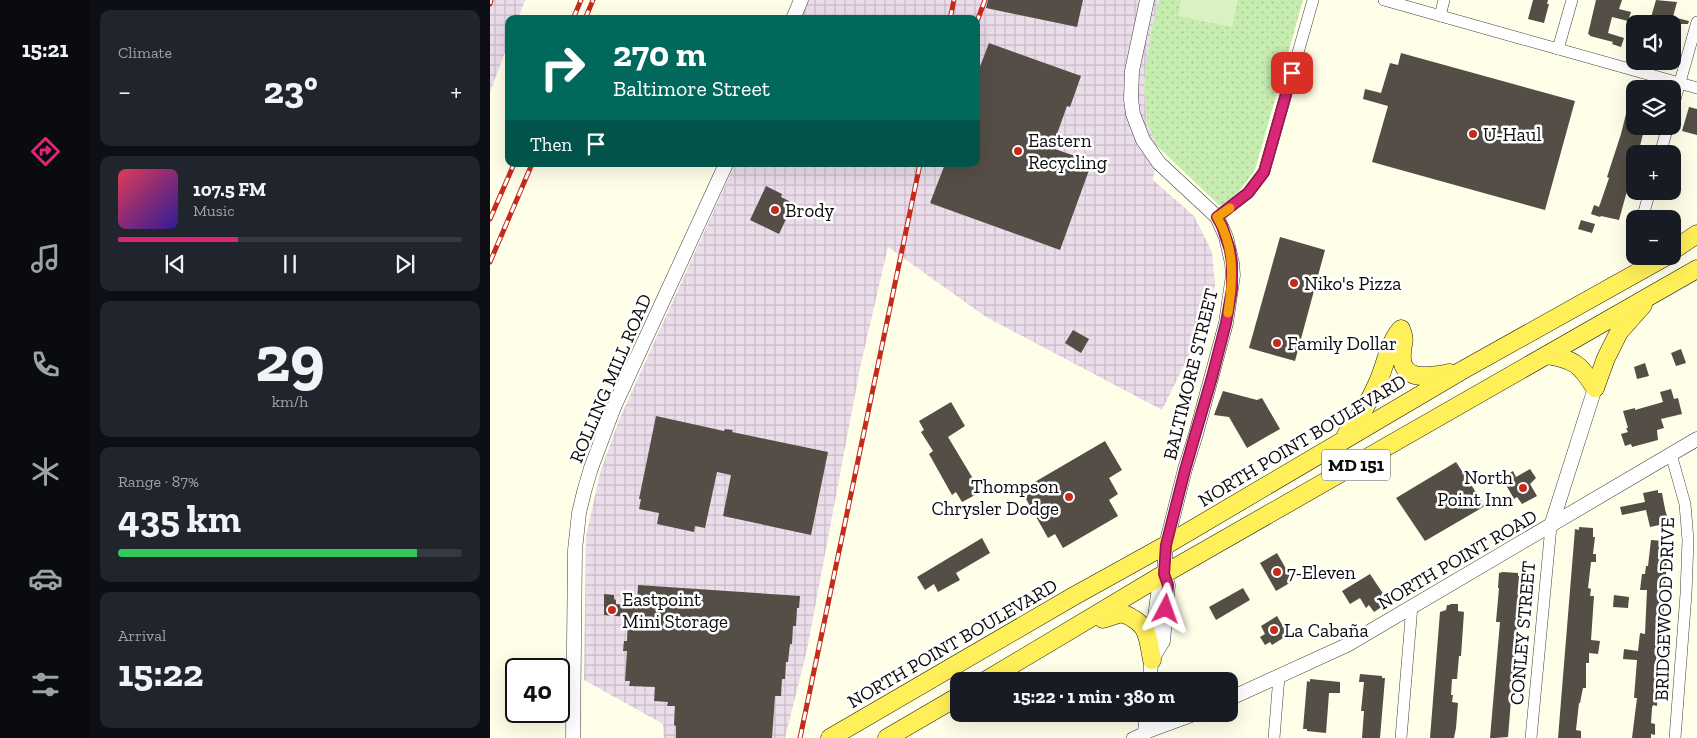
<!DOCTYPE html>
<meta charset="utf-8">
<style>
body{margin:0;font-family:"Zilla Slab",serif;background:#20242c;color:#f1f3f6;height:100vh;display:flex;flex-direction:column;font-size:19px;white-space:nowrap}
*{box-sizing:border-box;margin:0}
p{font-size:16px;color:#9ea1a6}
.icon{flex:none;width:28px;height:28px;fill:none;stroke:currentColor;stroke-width:2;stroke-linecap:round;stroke-linejoin:round}
.map{position:relative;flex:1;overflow:hidden}
.drawer{display:flex;flex-direction:column;gap:10px;padding:10px;background:#0d0f14;width:400px}
.drawer>*{flex:none}
.guide{position:absolute;left:15px;top:15px;width:475px;height:152px;border-radius:10px;box-shadow:0 5px 20px #0002;background:#00695c;color:#fff;overflow:hidden}
.tools{position:absolute;left:1136px;top:15px;display:grid;gap:10px}
.tools a{display:grid;place-items:center;width:55px;height:55px;border-radius:10px;background:#171b24;box-shadow:0 5px 20px #0002;font-size:25px}
.speed{position:absolute;left:15px;top:658px;display:flex;gap:10px;font-size:25px;font-weight:700;text-align:center}
.speed>*{display:grid;place-content:center;width:65px;height:65px;border-radius:50%;background:#171b24;box-shadow:0 5px 20px #0002;line-height:1}
.speed .limit{border:2px solid #111;border-radius:8px;background:#fff;color:#111}
.pin{position:absolute;display:grid;place-items:center;width:42px;height:42px;color:#fff;margin:-21px;border-radius:10px;box-shadow:0 2px 8px #0006}
.me{position:absolute;width:55px;margin:-28px;rotate:4deg;stroke-linejoin:round;filter:drop-shadow(0 0 4px #0008)}
.turn{display:flex;align-items:center;gap:18px;height:105px;padding:0 25px;font-size:22px}
.turn .icon{width:65px;height:65px;stroke-width:2.5}
.turn b{display:block;font-size:35px;line-height:42px}
.then{display:flex;align-items:center;height:48px;padding:0 25px;background:#0003;gap:10px;font-size:19px}
.big{font-size:38px;font-weight:700;line-height:1.1}
.drawer .card{flex:1;display:flex;flex-direction:column;justify-content:center;gap:8px;min-width:0;padding:0 18px;border-radius:10px;background:#20242c}
.drawer .dial{align-items:center;gap:0}
.dial b{font-size:65px;line-height:1}
.song{display:flex;align-items:center;gap:15px}
.cover{width:60px;height:60px;border-radius:8px;background:linear-gradient(135deg,hsl(350 70% 55%),hsl(250 70% 35%))}
.played{height:5px;border-radius:2px;background:linear-gradient(90deg,#db2777 35%,#363941 35%)}
.keys{display:flex;justify-content:space-around;direction:ltr}
.heat{display:flex;justify-content:space-between;align-items:center;font-size:28px;direction:ltr}
.charge{height:8px;border-radius:4px;background:linear-gradient(90deg,#34c759 87%,#363941 0)}
.trip{position:absolute;left:460px;top:672px;width:288px;height:50px;border-radius:10px;background:#171b24;box-shadow:0 5px 20px #0002;font-weight:700;line-height:50px;text-align:center}
main{display:flex;flex:1;min-height:0}
.tab-bar{display:flex;flex-direction:column;width:90px;justify-content:space-around;align-items:center;background:#090b0e;color:#9ea1a6}
.tab-bar .icon{width:35px;height:35px}
.tab-bar .on{color:#db2777}
.tab-bar b{font-size:22px;color:#f1f3f6}
.map>svg:first-child{display:block}
.industrial{fill:url(#industrial-grid)}
.green{fill:url(#green-dots)}
.pitch{fill:#daf2c2}
.building{fill:#544e46}
.lines{fill:none;stroke-linecap:round;stroke-linejoin:round}
.minor-casing{stroke:#3e3e3e;stroke-width:12}
.tertiary-casing{stroke:#3e3e3e;stroke-width:15}
.primary-casing{stroke:#1c1c1c;stroke-width:19}
.minor{stroke:#fff;stroke-width:11}
.tertiary{stroke:#fff;stroke-width:14}
.primary{stroke:#ffef58;stroke-width:18}
.rail-casing{stroke:#c42b1a;stroke-width:5}
.rail{stroke:#fff;stroke-width:3;stroke-dasharray:9;stroke-linecap:butt}
.route-casing{stroke:#8e194d;stroke-width:12}
.route{stroke:#db2777;stroke-width:9}
.slow{stroke:#f59e0b;stroke-width:9}
.poi-dot{fill:#c42b1a;stroke:#fff;stroke-width:2}
.labels{text-anchor:middle;stroke-width:5;stroke-linejoin:round;paint-order:stroke}
.shield{fill:#fff;stroke:#545454;stroke-width:1}
.shield-label{font-size:18px;font-weight:bold;fill:#0b0b0b}
.poi-label{font-size:19px;fill:#0b0b0b;stroke:#fff;text-anchor:start}
.street-label{font-size:19px;fill:#0b0b0b;stroke:#fff}
</style>
<main>
<nav class="tab-bar">
<b>15:21</b>
<svg class="icon on" aria-label="directions" viewBox="0 0 24 24"><path d="M12 3l9 9-9 9-9-9zM9 14v-3h6M13 9l2 2-2 2"/></svg>
<svg class="icon" aria-label="music" viewBox="0 0 24 24"><path d="M9 18V5l10-2v13"/><circle cx="6" cy="18" r="3"/><circle cx="16" cy="16" r="3"/></svg>
<svg class="icon" aria-label="phone" viewBox="0 0 24 24"><path d="M5 4h4l2 5-3 2q2 4 5 5l2-3 5 2v4C11 20 4 13 5 4z"/></svg>
<svg class="icon" aria-label="climate" viewBox="0 0 24 24"><path d="M12 3v18M4 7l16 10M4 17L20 7"/></svg>
<svg class="icon" aria-label="car" viewBox="0 0 24 24"><path d="M5 17H2v-5l4-1 3-4h7l3 4 3 1v5h-3M9 17h6M6 11h13"/><circle cx="7" cy="17" r="2"/><circle cx="17" cy="17" r="2"/></svg>
<svg class="icon" aria-label="filters" viewBox="0 0 24 24"><path d="M4 7h16M4 17h16"/><circle cx="9" cy="7" r="2"/><circle cx="15" cy="17" r="2"/></svg>
</nav>
<section class="drawer">
<div class="card"><p>Climate</p>
<div class="heat"><a>−</a><b class="big">23°</b><a>+</a></div>
</div>
<div class="card">
<div class="song"><i class="cover"></i><div><b>107.5 FM</b><p>Music</p></div></div>
<div class="played"></div>
<div class="keys"><svg class="icon" aria-label="previous" viewBox="0 0 24 24"><path d="M18 5L8 12l10 7zM5 5v14"/></svg><svg class="icon" aria-label="pause" viewBox="0 0 24 24"><path d="M8 5v14M16 5v14"/></svg><svg class="icon" aria-label="next" viewBox="0 0 24 24"><path d="M6 5l10 7-10 7zM19 5v14"/></svg></div>
</div>
<div class="card dial"><b>29</b><p>km/h</p></div>
<div class="card"><p>Range · 87%</p><b class="big">435 km</b><div class="charge"></div></div>
<div class="card"><p>Arrival</p><b class="big">15:22</b></div>
</section>
<div class="map">
<svg width="1207" height="738" viewBox="0 0 1207 738">
<defs>
<pattern id="industrial-grid" width="8" height="8" patternUnits="userSpaceOnUse" patternTransform="scale(1.25)"><rect width="8" height="8" fill="#ebddea"/><path d="M0 4h8M4 0v8" fill="none" stroke="#c8bcc7"/></pattern>
<pattern id="green-dots" width="8" height="8" patternUnits="userSpaceOnUse" patternTransform="scale(1.25)"><rect width="8" height="8" fill="#c6ecb0"/><path d="M2 2h.1M6 6h.1" fill="none" stroke="#a9c996" stroke-width="1.8" stroke-linecap="round"/></pattern>
</defs>
<rect width="100%" height="100%" fill="#fffee8"/>
<g class="industrial">
<polygon points="0,0 35,0 28,19 19,19 19,42 0,92"/>
<polygon points="317,0 669,0 660,36 654,84 657,124 668,147 663,180 704,216 722,252 725,286 709,335 672,410 496,317 398,247 370,368 317,650 295,738 174,738 173,724 94,680 96,536 110,473 129,420 245,164 486,164 486,19 311,19"/>
</g>
<polygon class="green" points="669,0 813,0 765,170 745,197 730,206 668,147 657,124 654,84 660,36"/>
<polygon class="pitch" points="691,0 748,0 742,27 688,16"/>
<g class="building">
<polygon points="498,0 593,0 587,27 496,8"/>
<polygon points="1043,0 1058,0 1057,4 1059,4 1054,23 1038,19"/>
<polygon points="1106,0 1132,0 1129,9 1141,12 1138,21 1122,17 1118,33 1134,38 1131,47 1122,44 1123,42 1100,36 1100,35 1098,34"/>
<polygon points="1166,0 1187,2 1183,17 1199,21 1198,24 1159,24"/>
<polygon points="499,43 591,76 580,107 577,106 562,148 602,162 570,250 440,203 455,164 486,164 486,77"/>
<polygon points="911,53 1085,101 1055,210 882,162 898,106 873,99 875,89 891,93 900,63 908,65"/>
<polygon points="1142,90 1145,91 1145,126 1155,126 1148,154 1145,154 1145,162 1129,220 1111,216 1110,217 1101,214 1104,205 1109,207 1119,178 1117,177 1131,134"/>
<polygon points="1199,107 1207,109 1207,135 1192,131"/>
<polygon points="276,186 292,194 291,197 307,205 302,216 298,215 289,234 260,220"/>
<polygon points="1091,220 1105,224 1102,233 1088,229"/>
<polygon points="790,237 835,250 805,361 759,348"/>
<polygon points="583,330 599,339 591,353 575,343"/>
<polygon points="1191,349 1196,363 1186,366 1181,353"/>
<polygon points="1155,363 1159,376 1147,379 1144,367"/>
<polygon points="1181,389 1184,399 1188,398 1192,414 1171,419 1174,428 1167,430 1168,440 1142,447 1141,444 1135,446 1131,434 1138,432 1136,428 1138,428 1133,411 1145,408 1145,410 1173,402 1170,392"/>
<polygon points="733,391 767,400 772,398 790,429 757,448 739,417 724,415"/>
<polygon points="461,402 475,426 458,437 488,487 487,494 472,502 466,492 462,495 439,454 443,451 431,432 434,430 429,421"/>
<polygon points="166,416 234,431 235,429 243,430 242,432 338,452 321,535 233,516 241,475 227,472 215,528 205,526 204,532 167,524 169,513 149,509 151,499 149,499"/>
<polygon points="615,441 632,470 619,478 628,494 619,500 628,516 573,548 565,534 558,538 531,490"/>
<polygon points="966,462 995,506 935,541 906,498"/>
<polygon points="1040,469 1046,478 1040,484 1047,496 1032,504 1027,497 1024,499 1012,478 1023,471 1026,477"/>
<polygon points="1168,490 1168,493 1172,493 1175,509 1178,520 1174,521 1174,524 1160,527 1156,510 1132,515 1130,507 1155,502 1153,493"/>
<polygon points="1089,527 1103,528 1103,537 1105,537 1103,554 1106,554 1106,562 1101,562 1098,588 1101,589 1100,596 1104,596 1101,640 1110,641 1108,654 1099,653 1099,663 1096,663 1096,688 1093,688 1090,703 1089,703 1086,730 1091,731 1091,738 1068,738 1085,529 1089,530"/>
<polygon points="492,538 500,553 466,573 470,580 448,592 444,584 435,590 427,577"/>
<polygon points="1161,540 1175,541 1175,544 1178,544 1175,589 1172,588 1170,605 1171,607 1174,607 1172,647 1167,647 1166,663 1167,665 1170,666 1167,706 1163,705 1162,708 1161,723 1165,724 1165,735 1161,734 1161,738 1142,738 1147,698 1144,698 1147,660 1133,659 1134,649 1148,651 1150,633 1155,634 1157,590 1150,590 1152,574 1155,574 1156,566 1158,566"/>
<polygon points="787,553 803,581 786,591 770,563"/>
<polygon points="1013,572 1028,573 1028,576 1031,576 1018,737 1005,738 1000,738 1010,622 1006,622 1009,588 1008,588 1009,573"/>
<polygon points="880,574 894,595 889,598 893,606 884,612 879,605 876,608 870,598 860,604 852,591"/>
<polygon points="148,585 310,596 309,608 307,608 306,626 303,626 302,644 300,644 298,662 296,662 295,679 292,679 291,696 285,696 282,738 186,738 186,726 184,725 185,706 177,706 178,702 164,701 165,687 139,686 140,681 135,681 137,651 133,651 134,641 137,641 138,617 114,615 114,594 124,595 124,599 126,600 126,604 147,606"/>
<polygon points="753,588 760,600 726,620 719,607"/>
<polygon points="1124,595 1139,597 1138,608 1123,607"/>
<polygon points="960,604 968,604 968,611 974,612 971,656 969,656 967,679 962,679 961,695 963,695 962,702 968,703 966,728 964,738 940,738 950,612 956,610 957,605 960,605"/>
<polygon points="787,616 798,635 782,645 780,642 775,645 770,637 775,634 771,626"/>
<polygon points="870,674 892,676 892,678 895,678 890,738 872,738 874,711 871,711 874,682 869,682"/>
<polygon points="820,679 850,682 850,693 839,693 836,733 817,731 817,729 813,729 817,681 820,682"/>
</g>
<g class="lines">
<defs>
<g id="minor">
<polyline points="894,0 1207,88"/>
<polyline points="950,16 954,0"/>
<polyline points="1068,49 1082,0"/>
<polyline points="1182,110 1207,22"/>
<polyline points="1170,154 1178,126"/>
<polyline points="727,217 758,193 774,172 823,0"/>
<polyline points="1152,219 1160,191"/>
<polyline points="1181,454 1195,504 1198,540 1196,594 1185,738"/>
<polyline points="642,738 655,732 655,738"/>
<polyline points="784,738 789,676"/>
<polyline points="911,738 922,606"/>
<polyline points="1041,738 1061,526"/>
</g>
<g id="tertiary">
<polyline points="657,0 642,71 641,99 643,114 653,140 669,163 727,217 736,237 742,263 743,275 736,323 706,434 695,469 676,545 674,574 668,594 662,641 660,681"/>
<polyline points="303,19 311,0"/>
<polyline points="1061,526 1105,388"/>
<polyline points="662,659 673,641 678,585 677,582"/>
<polyline points="739,699 857,645 1207,439"/>
<polyline points="657,714 655,732 704,714"/>
<polyline points="83,738 85,550 89,513 94,492 101,468 124,407 236,164"/>
</g>
<g id="primary">
<polyline points="1182,251 1207,234"/>
<path d="M 1057,355 C 1084,359 1091,365 1105,388"/>
<polyline points="1105,388 1116,358 1129,332 1153,305"/>
<path d="M 856,435 C 869,418 880,401 888,382 C 896,364 898,344 911,329 C 916,343 913,339 912,352 C 909,384 941,376 960,373"/>
<path d="M 613,619 L 632,613 C 659,624 657,634 662,660"/>
<polyline points="495,681 674,574 1207,269"/>
<polyline points="340,738 584,596 676,545 971,371 1177,256"/>
<polyline points="397,738 469,696"/>
</g>
</defs>
<use href="#minor" class="minor-casing"/>
<use href="#tertiary" class="tertiary-casing"/>
<use href="#primary" class="primary-casing"/>
<use href="#minor" class="minor"/>
<use href="#tertiary" class="tertiary"/>
<use href="#primary" class="primary"/>
<defs>
<g id="rail">
<polyline points="0,4 1,0"/>
<polyline points="83,19 91,0"/>
<polyline points="95,19 103,0"/>
<polyline points="460,19 464,0"/>
<polyline points="486,24 495,0"/>
<polyline points="0,219 24,164"/>
<polyline points="0,262 42,164"/>
<polyline points="310,738 430,164"/>
</g>
</defs>
<use href="#rail" class="rail-casing"/>
<use href="#rail" class="rail"/>
</g>
<g class="lines">
<defs>
<polyline id="route" points="676,609 678,585 674,574 676,545 695,470 722,377 736,323 742,289 742,263 740,250 732,226 727,217 758,193 774,172 802,73"/>
</defs>
<use href="#route" class="route-casing"/>
<use href="#route" class="route"/>
<path class="slow" d="M 738,313 C 743,279 745,247 727,217 L 740,208"/>
</g>
<g class="poi-dot">
<circle cx="983" cy="134" r="5"/>
<circle cx="528" cy="151" r="5"/>
<circle cx="285" cy="210" r="5"/>
<circle cx="804" cy="283" r="5"/>
<circle cx="787" cy="343" r="5"/>
<circle cx="1033" cy="488" r="5"/>
<circle cx="579" cy="497" r="5"/>
<circle cx="787" cy="572" r="5"/>
<circle cx="122" cy="610" r="5"/>
<circle cx="784" cy="630" r="5"/>
</g>
<g class="labels">
<rect class="shield" x="832" y="449.5" width="68" height="31" rx="4"/>
<g class="shield-label">
<text x="866" y="471">MD 151</text>
</g>
<g class="poi-label">
<text x="993" y="141">U-Haul</text>
<text x="538" y="147">Eastern<tspan x="538" dy="22">Recycling</tspan></text>
<text x="295" y="217">Brody</text>
<text x="814" y="290">Niko's Pizza</text>
<text x="797" y="350">Family Dollar</text>
<text x="1023" y="484" text-anchor="end">North<tspan x="1023" dy="22">Point Inn</tspan></text>
<text x="569" y="493" text-anchor="end">Thompson<tspan x="569" dy="22">Chrysler Dodge</tspan></text>
<text x="797" y="579">7-Eleven</text>
<text x="132" y="606">Eastpoint<tspan x="132" dy="22">Mini Storage</tspan></text>
<text x="794" y="637">La Cabaña</text>
</g>
<g class="street-label">
<text transform="translate(700 374) rotate(-76)" y="7">BALTIMORE STREET</text>
<text transform="translate(120 378) rotate(-67)" y="7">ROLLING MILL ROAD</text>
<text transform="translate(812 440) rotate(-31)" y="7">NORTH POINT BOULEVARD</text>
<text transform="translate(967 559) rotate(-30)" y="7">NORTH POINT ROAD</text>
<text transform="translate(1174 609) rotate(-88)" y="7">BRIDGEWOOD DRIVE</text>
<text transform="translate(1032 633) rotate(-85)" y="7">CONLEY STREET</text>
<text transform="translate(462 643) rotate(-30)" y="7">NORTH POINT BOULEVARD</text>
</g>
</g>
</svg>
<div class="tools">
<a><svg class="icon" aria-label="sound" viewBox="0 0 24 24"><path d="M4 9h4l5-4v14l-5-4H4zM17 9q2 3 0 6"/></svg></a>
<a><svg class="icon" aria-label="layers" viewBox="0 0 24 24"><path d="M12 4l9 5-9 5-9-5zM3 14l9 5 9-5"/></svg></a>
<a>+</a>
<a>−</a>
</div>
<div class="speed"><div class="limit">40</div></div>
<div class="pin" style="left:802px;top:73px;background:#d93025"><svg class="icon" aria-label="arrive" viewBox="0 0 24 24"><path d="M6 21V4h12l-3 4 3 4H6"/></svg></div>
<svg class="me" style="left:676px;top:609px" viewBox="-20 -20 40 40"><path d="M0-17L14 15 0 8-14 15z" fill="#db2777" stroke="#fff" stroke-width="4"/></svg>
<div class="trip">15:22 · 1 min · 380 m</div>
<div class="guide">
<div class="turn"><svg class="icon" aria-label="right" viewBox="0 0 24 24"><path d="M7 20v-9h11M14 6l5 5-5 5"/></svg><div><b>270 m</b>Baltimore Street</div></div>
<div class="then">Then<svg class="icon" aria-label="arrive" viewBox="0 0 24 24"><path d="M6 21V4h12l-3 4 3 4H6"/></svg></div>
</div>
</div>
</main>
